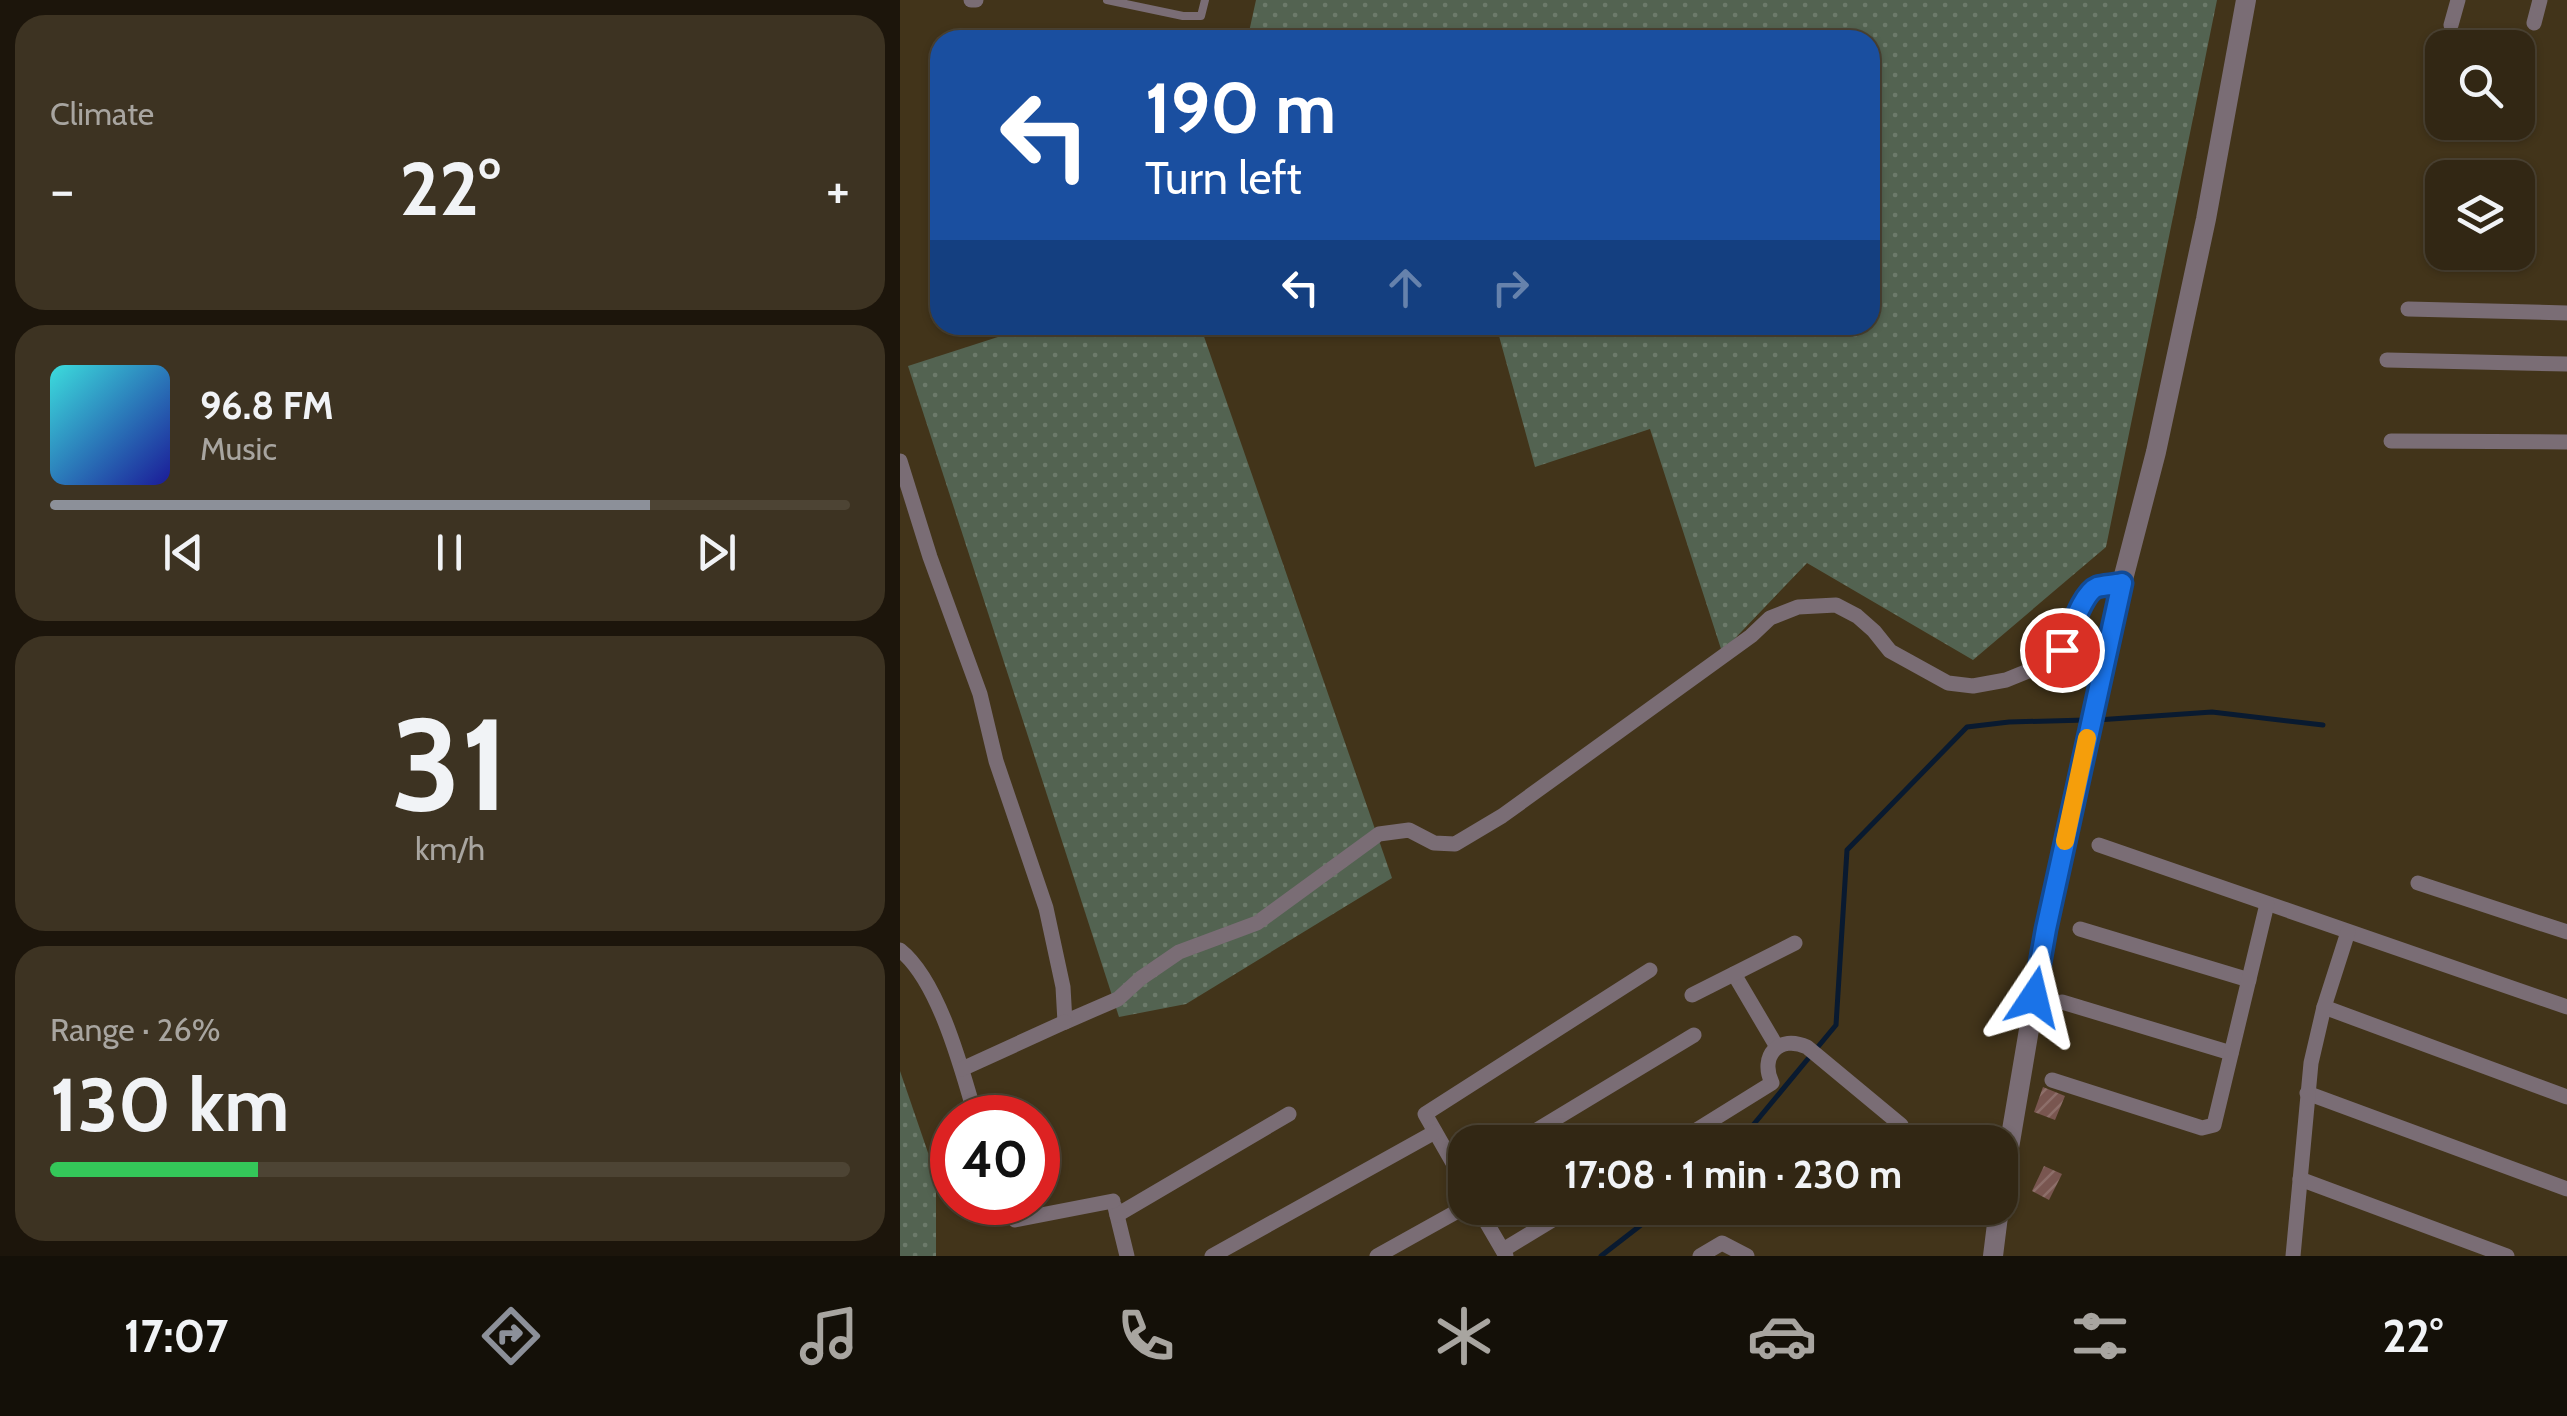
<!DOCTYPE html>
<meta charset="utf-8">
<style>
body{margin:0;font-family:Cabin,sans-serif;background:#3d3322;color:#f1f3f6;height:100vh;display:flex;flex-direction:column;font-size:38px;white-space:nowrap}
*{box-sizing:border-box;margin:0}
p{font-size:32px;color:#a8a5a0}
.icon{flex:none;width:55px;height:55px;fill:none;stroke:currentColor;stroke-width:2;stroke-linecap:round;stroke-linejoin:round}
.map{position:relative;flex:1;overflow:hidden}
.side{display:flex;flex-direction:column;gap:15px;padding:15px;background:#1c150b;width:900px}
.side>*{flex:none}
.top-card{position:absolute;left:30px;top:30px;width:950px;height:305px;border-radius:30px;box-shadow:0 2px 8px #0004,0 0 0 2px #4d4434;background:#1a4fa0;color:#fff;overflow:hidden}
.buttons{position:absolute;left:1525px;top:30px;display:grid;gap:20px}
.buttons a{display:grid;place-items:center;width:110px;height:110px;border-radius:20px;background:#322714;box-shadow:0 2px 8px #0004,0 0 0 2px #4d4434;font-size:50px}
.speed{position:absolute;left:30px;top:1095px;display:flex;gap:20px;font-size:50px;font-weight:700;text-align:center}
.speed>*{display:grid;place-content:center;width:130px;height:130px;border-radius:50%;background:#322714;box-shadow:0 2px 8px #0004,0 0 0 2px #4d4434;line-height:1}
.speed .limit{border:15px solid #d22;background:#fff;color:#111}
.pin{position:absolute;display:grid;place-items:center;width:85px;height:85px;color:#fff;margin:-42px;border:5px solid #fff;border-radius:50%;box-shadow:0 2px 10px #0007}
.me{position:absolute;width:110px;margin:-55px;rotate:10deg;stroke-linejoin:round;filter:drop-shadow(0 0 8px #0008)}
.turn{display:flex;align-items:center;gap:35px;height:210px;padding:0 50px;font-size:45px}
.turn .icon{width:130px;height:130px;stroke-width:2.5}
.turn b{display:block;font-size:70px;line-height:85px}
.lanes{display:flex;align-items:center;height:95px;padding:0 50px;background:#0003;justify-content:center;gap:50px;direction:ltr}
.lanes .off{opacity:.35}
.big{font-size:75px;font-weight:700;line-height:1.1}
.side .widget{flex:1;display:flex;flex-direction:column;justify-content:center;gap:15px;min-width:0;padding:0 35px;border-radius:30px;background:#3d3322}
.side .dial{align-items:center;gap:0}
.dial b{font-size:130px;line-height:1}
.song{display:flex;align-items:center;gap:30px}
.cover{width:120px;height:120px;border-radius:15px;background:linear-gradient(135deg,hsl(180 70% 55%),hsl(240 70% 35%))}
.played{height:10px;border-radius:5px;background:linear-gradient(90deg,#8c9099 75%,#4d4434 75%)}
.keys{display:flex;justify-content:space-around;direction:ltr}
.heat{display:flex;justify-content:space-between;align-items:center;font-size:55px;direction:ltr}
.charge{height:15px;border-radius:8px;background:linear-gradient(90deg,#34c759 26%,#4d4434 0)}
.trip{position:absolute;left:548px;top:1125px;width:570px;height:100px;border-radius:30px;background:#322714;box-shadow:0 2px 8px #0004,0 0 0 2px #4d4434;font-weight:700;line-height:100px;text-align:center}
.menu{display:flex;height:160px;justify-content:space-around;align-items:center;background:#141008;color:#a8a5a0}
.menu .icon{width:70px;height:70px}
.menu .on{color:#8c9099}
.menu b{font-size:45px;color:#f1f3f6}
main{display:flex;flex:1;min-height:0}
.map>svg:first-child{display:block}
.grass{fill:url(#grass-dots)}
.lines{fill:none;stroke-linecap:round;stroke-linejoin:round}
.stream{stroke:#091a30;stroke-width:5}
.building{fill:url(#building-hatch)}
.service{stroke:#7a6d75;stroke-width:8}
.minor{stroke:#7a6d75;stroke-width:15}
.tertiary{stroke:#7a6d75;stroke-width:20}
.route-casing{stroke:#114b97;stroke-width:25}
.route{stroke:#1a73e8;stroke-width:18}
.slow{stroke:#f59e0b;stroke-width:18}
</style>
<main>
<section class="side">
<div class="widget"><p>Climate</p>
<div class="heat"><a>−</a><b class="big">22°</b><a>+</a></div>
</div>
<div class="widget">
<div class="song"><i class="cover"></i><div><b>96.8 FM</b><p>Music</p></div></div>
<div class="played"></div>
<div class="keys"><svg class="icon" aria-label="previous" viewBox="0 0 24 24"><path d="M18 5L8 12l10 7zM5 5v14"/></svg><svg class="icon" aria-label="pause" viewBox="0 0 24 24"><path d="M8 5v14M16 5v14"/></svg><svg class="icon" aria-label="next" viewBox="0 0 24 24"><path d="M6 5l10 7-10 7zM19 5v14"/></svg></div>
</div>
<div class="widget dial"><b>31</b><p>km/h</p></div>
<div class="widget"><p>Range · 26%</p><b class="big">130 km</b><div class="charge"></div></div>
</section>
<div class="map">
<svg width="1667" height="1256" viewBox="0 0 1667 1256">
<defs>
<pattern id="grass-dots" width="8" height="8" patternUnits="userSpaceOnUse" patternTransform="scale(2.5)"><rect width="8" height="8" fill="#536351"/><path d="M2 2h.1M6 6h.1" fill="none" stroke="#6c7a6a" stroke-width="1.8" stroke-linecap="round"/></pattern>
<pattern id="building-hatch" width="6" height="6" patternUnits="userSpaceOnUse" patternTransform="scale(2.5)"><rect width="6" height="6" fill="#795650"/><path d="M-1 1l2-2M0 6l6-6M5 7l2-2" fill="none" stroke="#8d6e69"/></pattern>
</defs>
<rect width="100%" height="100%" fill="#42341a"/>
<g class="grass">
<polygon points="356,0 1317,0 1206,547 1073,660 907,563 822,652 750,429 635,467 596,325 970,325 970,40 208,40 349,32"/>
<polygon points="135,325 300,325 492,878 286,1004 219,1017 8,366"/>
<polygon points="0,1071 36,1176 36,1256 0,1256"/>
</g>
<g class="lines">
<g class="stream">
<polyline points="1197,720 1312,712 1423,725"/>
<polyline points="839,1142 936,1025 947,850 1067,727 1109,722 1186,720"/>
<polyline points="701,1256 763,1208"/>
</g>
</g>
<g class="building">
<polygon points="1143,1087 1165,1096 1155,1120 1134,1112"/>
<polygon points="1144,1166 1162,1174 1149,1200 1132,1191"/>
</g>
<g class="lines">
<polyline class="service" points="207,0 283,16 301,16 305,0"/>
<g class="minor">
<polyline points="71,0 76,0"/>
<polyline points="1634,23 1640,0"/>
<polyline points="1551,25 1558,0"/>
<polyline points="1508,309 1667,313"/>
<polyline points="1487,360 1667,364"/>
<polyline points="1491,441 1667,442"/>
<polyline points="0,461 30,557 80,694 96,761 146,908 163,987 165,1022 218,999 241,978 279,952 357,923 479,834 509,830 534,843 555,844 602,816 851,636 870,618 898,607 936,605 957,616 974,631 990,651 1048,683 1073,686 1106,680 1148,663 1161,650 1174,625 1183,599 1194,588 1222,583"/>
<polyline points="1199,845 1667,1007"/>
<polyline points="1518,883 1667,932"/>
<polyline points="1180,929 1349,980"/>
<path d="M 0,950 C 39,981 62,1070 76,1118"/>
<polyline points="834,974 877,1047"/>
<polyline points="792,995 895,943"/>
<polyline points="1162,1002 1331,1053"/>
<polyline points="1424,1007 1667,1097"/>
<polyline points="62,1069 165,1022"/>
<polyline points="1152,1080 1302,1128 1314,1125 1367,904"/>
<polyline points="1407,1093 1667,1189"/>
<polyline points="617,1142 794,1035"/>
<path d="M 777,1142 L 872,1083 C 859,1056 879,1034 907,1047 L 1001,1125 L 1009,1142"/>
<polyline points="1400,1179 1607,1256"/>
<polyline points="565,1184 525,1114 750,970"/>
<polyline points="215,1207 227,1256"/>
<polyline points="578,1208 606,1256"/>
<polyline points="217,1215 389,1114"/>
<polyline points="115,1220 213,1201"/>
<polyline points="603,1250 672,1208"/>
<polyline points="312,1256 535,1132"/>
<polyline points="477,1256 565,1207"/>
<polyline points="800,1256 822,1243 847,1256"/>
<polyline points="1393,1256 1411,1063 1424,1007 1448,932"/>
</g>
<g class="tertiary">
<polyline points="1100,1201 1146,929 1214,614 1256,452 1306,219 1346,0"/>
<polyline points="1093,1256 1099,1208"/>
</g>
</g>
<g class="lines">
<defs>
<path id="route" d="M 1134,997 L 1146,929 L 1222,583 C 1214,585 1204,585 1197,587 C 1182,593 1170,634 1162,650"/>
</defs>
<use href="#route" class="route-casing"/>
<use href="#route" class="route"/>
<polyline class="slow" points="1165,841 1187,738"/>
</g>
</svg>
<div class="buttons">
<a><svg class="icon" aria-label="search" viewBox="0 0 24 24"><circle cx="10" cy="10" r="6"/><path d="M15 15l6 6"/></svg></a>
<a><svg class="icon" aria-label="layers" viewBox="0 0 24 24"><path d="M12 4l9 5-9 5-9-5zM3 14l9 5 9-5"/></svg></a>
</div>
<div class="speed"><div class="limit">40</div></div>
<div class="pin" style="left:1162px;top:650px;background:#d93025"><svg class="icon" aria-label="arrive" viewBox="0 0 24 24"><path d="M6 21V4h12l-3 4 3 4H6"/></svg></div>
<svg class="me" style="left:1134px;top:997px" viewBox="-20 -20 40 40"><path d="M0-17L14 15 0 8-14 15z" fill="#1a73e8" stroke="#fff" stroke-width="4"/></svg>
<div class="trip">17:08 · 1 min · 230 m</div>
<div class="top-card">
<div class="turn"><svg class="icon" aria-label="left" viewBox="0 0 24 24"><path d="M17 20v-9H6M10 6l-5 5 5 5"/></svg><div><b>190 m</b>Turn left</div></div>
<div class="lanes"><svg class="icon" aria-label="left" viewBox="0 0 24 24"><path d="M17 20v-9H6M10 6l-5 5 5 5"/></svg><svg class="icon off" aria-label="ahead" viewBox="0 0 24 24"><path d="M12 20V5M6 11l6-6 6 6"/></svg><svg class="icon off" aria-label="right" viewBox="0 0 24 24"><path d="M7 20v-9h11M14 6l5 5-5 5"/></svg></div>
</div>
</div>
</main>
<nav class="menu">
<b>17:07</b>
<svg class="icon on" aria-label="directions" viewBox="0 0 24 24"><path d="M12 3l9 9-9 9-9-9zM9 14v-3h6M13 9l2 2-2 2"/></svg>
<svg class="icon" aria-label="music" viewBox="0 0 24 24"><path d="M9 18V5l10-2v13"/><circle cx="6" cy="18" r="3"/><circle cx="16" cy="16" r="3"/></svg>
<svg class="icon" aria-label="phone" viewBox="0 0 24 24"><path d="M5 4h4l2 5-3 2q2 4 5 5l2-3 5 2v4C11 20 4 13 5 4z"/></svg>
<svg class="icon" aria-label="climate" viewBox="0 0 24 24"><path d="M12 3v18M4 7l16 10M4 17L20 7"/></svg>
<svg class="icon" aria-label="car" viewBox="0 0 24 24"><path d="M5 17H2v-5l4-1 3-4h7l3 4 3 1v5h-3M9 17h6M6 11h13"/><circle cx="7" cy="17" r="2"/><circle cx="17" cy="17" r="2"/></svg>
<svg class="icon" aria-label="filters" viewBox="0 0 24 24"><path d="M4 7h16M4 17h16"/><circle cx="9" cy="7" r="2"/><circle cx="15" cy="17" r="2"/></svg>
<b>22°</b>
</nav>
